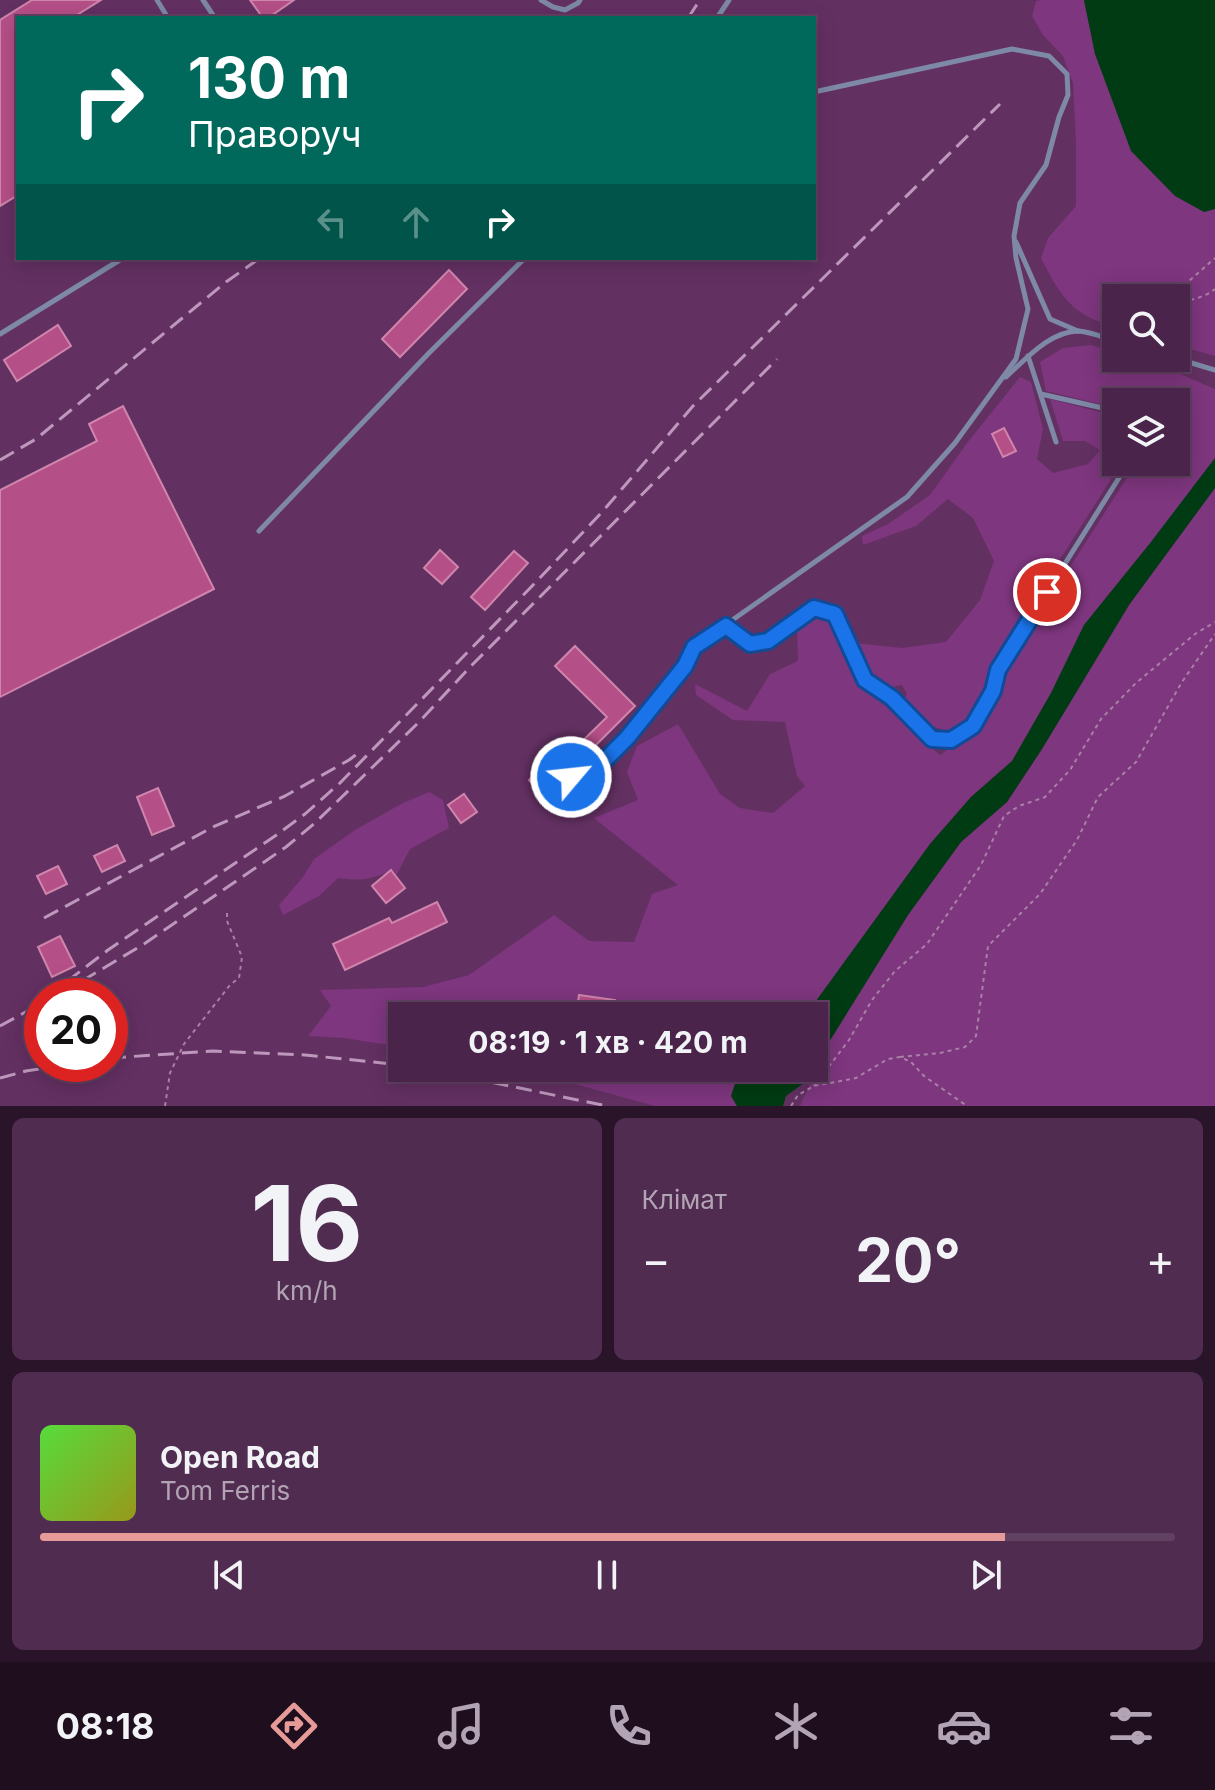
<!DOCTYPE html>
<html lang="uk">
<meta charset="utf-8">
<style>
body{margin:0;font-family:Inter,sans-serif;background:#512c51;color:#f1f3f6;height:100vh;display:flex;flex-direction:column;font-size:30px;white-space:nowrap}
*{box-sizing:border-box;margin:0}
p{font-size:26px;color:#b2a4b5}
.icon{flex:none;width:44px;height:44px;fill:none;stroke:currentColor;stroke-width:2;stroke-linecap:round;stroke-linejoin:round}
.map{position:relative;height:1106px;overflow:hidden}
.details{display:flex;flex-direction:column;gap:12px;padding:12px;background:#291429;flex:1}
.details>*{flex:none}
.guide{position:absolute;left:16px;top:16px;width:800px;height:244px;border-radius:0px;box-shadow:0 4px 20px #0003,0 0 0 2px #614162;background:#00695c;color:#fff;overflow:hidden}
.buttons{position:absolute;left:1102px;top:284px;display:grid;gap:16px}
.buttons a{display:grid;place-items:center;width:88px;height:88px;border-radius:0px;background:#4a244a;box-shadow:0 4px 20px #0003,0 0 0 2px #614162;font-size:40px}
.speed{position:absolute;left:24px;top:978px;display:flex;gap:16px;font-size:40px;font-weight:700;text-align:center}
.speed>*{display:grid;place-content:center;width:104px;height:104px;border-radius:50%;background:#4a244a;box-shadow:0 4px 20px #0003,0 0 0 2px #614162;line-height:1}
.speed .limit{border:12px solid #d22;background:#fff;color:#111}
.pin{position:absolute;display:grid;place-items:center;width:68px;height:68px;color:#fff;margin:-34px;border:4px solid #fff;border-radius:50%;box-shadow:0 2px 8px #0007}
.me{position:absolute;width:88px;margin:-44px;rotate:62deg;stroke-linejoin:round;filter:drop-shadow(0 0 6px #0008)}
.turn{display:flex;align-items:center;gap:28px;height:168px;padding:0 40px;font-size:36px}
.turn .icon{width:104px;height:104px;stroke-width:2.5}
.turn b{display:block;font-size:56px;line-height:68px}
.lanes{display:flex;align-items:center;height:76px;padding:0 40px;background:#0003;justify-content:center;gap:40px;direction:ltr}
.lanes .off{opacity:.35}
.big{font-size:60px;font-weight:700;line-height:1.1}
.details .card{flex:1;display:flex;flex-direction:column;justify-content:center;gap:12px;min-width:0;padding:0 28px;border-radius:12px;background:#512c51}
.details .dial{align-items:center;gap:0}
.dial b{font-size:104px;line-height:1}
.song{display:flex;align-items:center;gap:24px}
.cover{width:96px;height:96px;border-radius:12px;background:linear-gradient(135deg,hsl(110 70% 55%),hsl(60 70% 35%))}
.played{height:8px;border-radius:4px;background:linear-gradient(90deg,#e69b98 85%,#614162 85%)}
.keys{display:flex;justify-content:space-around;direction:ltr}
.heat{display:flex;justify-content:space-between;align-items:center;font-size:44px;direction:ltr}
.details .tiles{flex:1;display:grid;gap:12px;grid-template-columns:1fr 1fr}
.card:last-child{grid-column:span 2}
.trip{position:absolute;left:388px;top:1002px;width:440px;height:80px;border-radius:0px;background:#4a244a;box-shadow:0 4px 20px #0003,0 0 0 2px #614162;font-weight:700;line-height:80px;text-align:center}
.tabs{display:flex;height:128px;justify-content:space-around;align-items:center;background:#1e0e1e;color:#b2a4b5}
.tabs .icon{width:56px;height:56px}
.tabs .on{color:#e69b98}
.tabs b{font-size:36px;color:#f1f3f6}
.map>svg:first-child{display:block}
.green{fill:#7e367e}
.water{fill:#013b13}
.building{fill:#b54f88;stroke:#d086ac;stroke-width:2}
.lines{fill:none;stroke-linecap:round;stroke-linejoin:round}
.path{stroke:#a980a7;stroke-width:2;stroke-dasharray:4 4;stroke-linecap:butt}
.service{stroke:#7d89a6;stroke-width:5}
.rail{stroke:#be98bc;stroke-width:3;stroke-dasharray:16 8;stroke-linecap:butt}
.route-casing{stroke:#114b97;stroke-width:20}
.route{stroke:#1a73e8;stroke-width:14}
</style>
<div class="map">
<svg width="1215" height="1106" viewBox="0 0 1215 1106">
<rect width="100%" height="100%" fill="#633062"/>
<g class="green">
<path d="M 1041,0 L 1084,0 L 1095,54 L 1204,212 L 1215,209 L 1215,356 L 1176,345 L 1176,298 L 1116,298 L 1116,326 C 1073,318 1059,294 1041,258 L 1048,238 L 1076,206 L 1076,141 L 1073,83 L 1063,56 L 1043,35 L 1032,16 L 1036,1 Z"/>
<path d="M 1091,345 L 1116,353 L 1116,358 C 1150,358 1184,376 1215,389 L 1215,458 L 1151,542 L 1084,625 L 1051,693 L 1012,761 L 971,797 L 930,844 L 806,1016 L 402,1016 L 402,1047 L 344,1038 L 308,1036 L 331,1006 L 320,990 L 423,987 L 469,975 L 554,915 L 589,941 L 634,942 L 652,894 L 678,885 L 594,818 L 638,800 L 627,772 L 637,746 L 678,724 L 720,794 L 740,808 L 773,813 L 805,786 L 797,776 L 785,722 L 733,720 L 696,695 L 695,684 L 747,711 L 770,674 L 798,661 L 797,628 L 818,614 L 830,619 L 862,685 L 940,755 L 984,723 L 1002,693 L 1001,675 L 1137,462 L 1176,462 L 1176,402 L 1116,402 L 1116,408 L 1046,391 L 1040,362 L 1063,348 Z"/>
<polygon points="1020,377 1031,382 1043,429 1037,459 1053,473 1088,464 1100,450 1085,441 1063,441 1050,399 1100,412 1116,421 1116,462 1122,462 992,666 987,691 969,720 948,731 930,726 902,703 907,694 902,685 892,687 867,674 854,643 902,648 946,642 980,600 994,561 973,518 948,499 916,526 863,545 862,536 888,524 930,495 967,443"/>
<polygon points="1215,488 1215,1106 800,1106 829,1042 908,915 961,842 1007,802 1042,749 1129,605"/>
<path d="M 429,792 L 443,800 L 449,828 L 410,849 L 396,876 L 391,871 C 370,880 360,881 338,878 L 319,896 L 283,915 L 279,905 L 303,877 L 314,859 L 355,830 L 401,804 Z"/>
<polygon points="516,1068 744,1068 737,1078 731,1096 737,1106 655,1106"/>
</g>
<g class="water">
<polygon points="1084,0 1215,0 1215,209 1204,212 1175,196 1131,151 1095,54"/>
<polygon points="1215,458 1215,488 1129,605 1042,749 1007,802 961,842 908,915 829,1042 815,1075 786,1096 783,1106 737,1106 731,1096 737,1078 744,1068 814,1068 814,1016 805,1016 930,844 971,797 1012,761 1051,693 1084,625 1151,542"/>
</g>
<g class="building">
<polygon points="32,0 101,0 72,18 18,18 18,195 0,206 0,20"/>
<polygon points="250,0 294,0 268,18 263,18"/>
<polygon points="449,270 467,289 400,357 382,339"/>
<polygon points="58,325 71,346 17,381 4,360"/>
<polygon points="123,406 214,589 0,697 0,490 97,441 89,424"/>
<polygon points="1004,428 1016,451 1003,457 992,434"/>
<polygon points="440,550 458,567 442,584 424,568"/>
<polygon points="514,551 528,563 485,610 471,597"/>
<polygon points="575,646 635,706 578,763 569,754 607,717 555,666"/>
<polygon points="544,766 569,793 554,807 529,780"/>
<polygon points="158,788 174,826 152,835 137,797"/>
<polygon points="464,794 477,812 461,823 448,805"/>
<polygon points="117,845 125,861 102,872 94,856"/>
<polygon points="58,866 67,884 46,894 37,876"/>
<polygon points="391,870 405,888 386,903 372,886"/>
<polygon points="437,902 447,922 345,970 333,944 389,918 392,923"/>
<polygon points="60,936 75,966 52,977 38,947"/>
<polygon points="579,995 615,1000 613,1016 576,1016"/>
</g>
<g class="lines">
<g class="path">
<polyline points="1176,300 1189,281 1215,258"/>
<path d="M 1176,307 C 1189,298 1203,299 1215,289"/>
<polyline points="900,1057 940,1053 965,1047 976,1036 988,946 1040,894 1077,840 1098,797 1136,762 1182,682 1215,634"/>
<polyline points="814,1086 849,1040 872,1000 895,971 927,944 981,865 1004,816 1019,806 1045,797 1070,770 1101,719 1136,683 1195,634 1215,622"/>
<polyline points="165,1106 170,1073 184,1044 230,985 239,978 242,957 227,921 227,911"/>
<polyline points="791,1106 798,1095 814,1086 856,1078 888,1059 900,1057 911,1062 924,1076 967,1106"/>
</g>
<g class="service">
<polyline points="157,0 168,18"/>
<polyline points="203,0 215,18"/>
<polyline points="541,0 553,7 565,10 578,3 580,0"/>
<polyline points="717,18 729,0"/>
<polyline points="1016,242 1050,319 1078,331"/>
<polyline points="0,334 123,258"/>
<polyline points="1028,356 1056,442"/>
<polyline points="1175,358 1215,370"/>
<path d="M 1006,377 C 1026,359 1050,331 1079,331 C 1091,332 1105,338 1116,341"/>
<polyline points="1041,394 1107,409 1116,416"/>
<polyline points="259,531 429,353 525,258"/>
<path d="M 726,626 L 750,644 L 768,641 L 814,608 L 835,614 L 865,680 L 892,698 L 932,739 C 938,739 947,741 952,740 C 978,732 992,694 998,670 L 1129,462"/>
<polyline points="558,740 555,754 555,771 571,777 595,770 627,738 685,666 694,647 907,497 955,443 1016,359 1028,309 1016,258 1014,236 1020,203 1046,165 1059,117 1068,95 1067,74 1049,56 1012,49 814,92"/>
</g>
<g class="rail">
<polyline points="688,18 700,0"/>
<polyline points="0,460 36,439 226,282 260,258"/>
<polyline points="44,918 213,827 285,796 349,760 361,751"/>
<polyline points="82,981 144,944 286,847 315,823 418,723 473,664 777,359"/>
<polyline points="48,996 108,950 275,836 305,814 340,783 536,582 603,511 693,406 1000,104"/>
<polyline points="0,1026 42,1003"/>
<polyline points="110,1058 213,1051 305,1055 402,1065"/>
<polyline points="422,1068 607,1106"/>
<polyline points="0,1078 26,1071 69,1064"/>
</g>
</g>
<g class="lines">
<defs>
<polyline id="route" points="571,777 595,770 627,738 685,666 694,647 726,626 750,644 768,641 814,608 835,614 865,680 892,698 932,739 951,740 973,726 993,691 998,670 1047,592"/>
</defs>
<use href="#route" class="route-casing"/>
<use href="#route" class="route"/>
</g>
</svg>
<div class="buttons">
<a><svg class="icon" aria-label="search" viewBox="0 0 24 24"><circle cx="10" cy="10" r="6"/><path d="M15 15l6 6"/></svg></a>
<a><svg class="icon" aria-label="layers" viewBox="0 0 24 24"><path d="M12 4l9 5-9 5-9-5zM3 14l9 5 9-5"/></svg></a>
</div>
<div class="speed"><div class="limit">20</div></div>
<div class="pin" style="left:1047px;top:592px;background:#d93025"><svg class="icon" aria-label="arrive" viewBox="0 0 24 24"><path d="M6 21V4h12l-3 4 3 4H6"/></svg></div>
<svg class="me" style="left:571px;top:777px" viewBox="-20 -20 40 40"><circle r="17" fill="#1a73e8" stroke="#fff" stroke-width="3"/><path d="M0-11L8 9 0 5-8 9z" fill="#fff"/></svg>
<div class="trip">08:19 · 1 хв · 420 m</div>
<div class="guide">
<div class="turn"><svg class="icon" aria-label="right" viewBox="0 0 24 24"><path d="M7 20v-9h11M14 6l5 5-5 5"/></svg><div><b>130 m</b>Праворуч</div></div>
<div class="lanes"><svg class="icon off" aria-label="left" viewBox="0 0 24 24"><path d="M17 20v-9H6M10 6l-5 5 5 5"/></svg><svg class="icon off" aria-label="ahead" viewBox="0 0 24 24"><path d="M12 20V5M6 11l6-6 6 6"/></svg><svg class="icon" aria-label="right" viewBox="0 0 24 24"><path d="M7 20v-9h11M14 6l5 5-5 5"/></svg></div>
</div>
</div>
<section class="details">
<div class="tiles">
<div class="card dial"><b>16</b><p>km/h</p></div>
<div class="card"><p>Клімат</p>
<div class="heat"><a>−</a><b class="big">20°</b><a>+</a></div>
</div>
<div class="card">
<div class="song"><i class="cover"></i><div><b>Open Road</b><p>Tom Ferris</p></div></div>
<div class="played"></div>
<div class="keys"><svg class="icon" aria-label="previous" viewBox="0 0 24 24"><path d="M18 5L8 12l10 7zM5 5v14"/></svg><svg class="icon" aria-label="pause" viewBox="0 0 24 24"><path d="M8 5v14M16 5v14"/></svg><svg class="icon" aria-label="next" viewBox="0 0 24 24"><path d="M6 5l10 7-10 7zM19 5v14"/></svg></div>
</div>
</div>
</section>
<nav class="tabs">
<b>08:18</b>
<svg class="icon on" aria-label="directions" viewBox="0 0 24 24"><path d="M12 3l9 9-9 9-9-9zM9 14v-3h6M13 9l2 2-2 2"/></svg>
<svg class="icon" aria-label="music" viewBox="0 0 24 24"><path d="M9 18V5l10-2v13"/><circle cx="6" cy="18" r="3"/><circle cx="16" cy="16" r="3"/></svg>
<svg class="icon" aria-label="phone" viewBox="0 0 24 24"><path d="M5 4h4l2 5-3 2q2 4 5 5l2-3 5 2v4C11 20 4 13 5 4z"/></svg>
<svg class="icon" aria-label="climate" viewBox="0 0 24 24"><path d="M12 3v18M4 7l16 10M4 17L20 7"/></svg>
<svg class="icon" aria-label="car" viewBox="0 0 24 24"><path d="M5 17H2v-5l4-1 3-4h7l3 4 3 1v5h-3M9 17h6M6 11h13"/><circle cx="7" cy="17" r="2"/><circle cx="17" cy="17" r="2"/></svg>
<svg class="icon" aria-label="filters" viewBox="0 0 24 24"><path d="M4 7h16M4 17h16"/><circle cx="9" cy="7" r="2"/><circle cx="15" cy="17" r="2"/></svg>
</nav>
